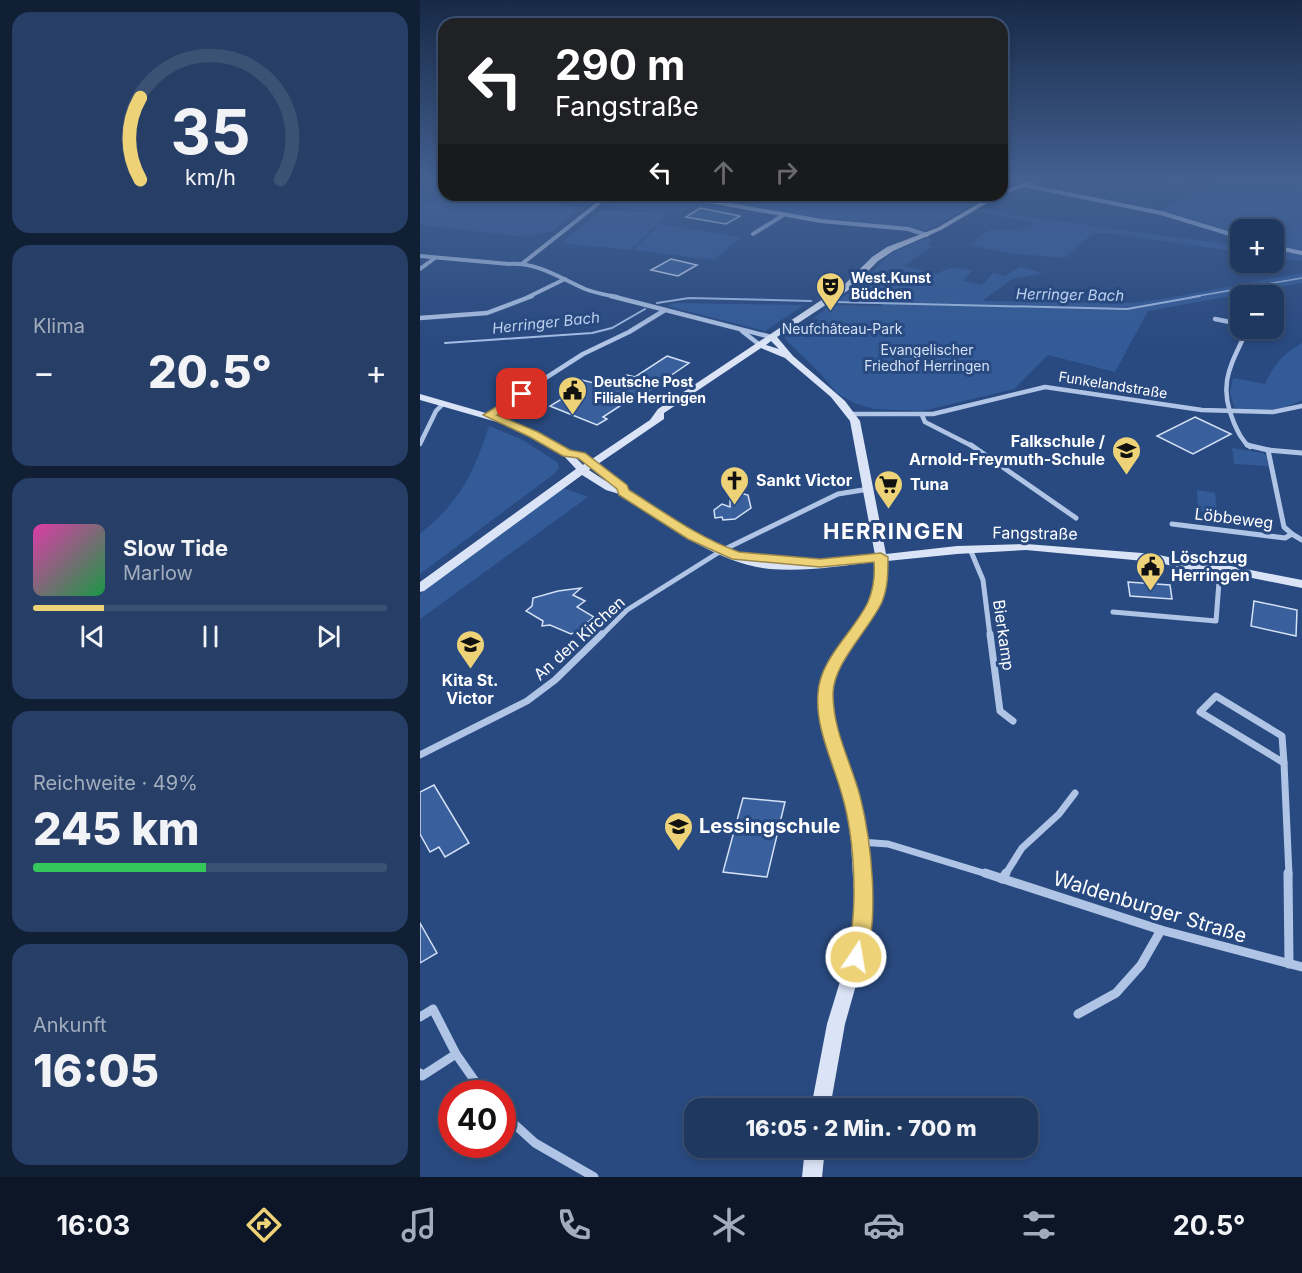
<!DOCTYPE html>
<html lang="de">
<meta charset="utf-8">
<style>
body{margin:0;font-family:Inter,sans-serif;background:#273f66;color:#f1f3f6;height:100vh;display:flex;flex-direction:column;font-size:22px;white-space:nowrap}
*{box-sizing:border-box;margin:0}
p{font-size:20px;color:#a1acbd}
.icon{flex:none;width:33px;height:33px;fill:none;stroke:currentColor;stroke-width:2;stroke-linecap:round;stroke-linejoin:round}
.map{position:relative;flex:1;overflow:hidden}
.panel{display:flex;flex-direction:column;gap:12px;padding:12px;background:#111f35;width:420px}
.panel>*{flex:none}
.guide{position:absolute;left:18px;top:18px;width:570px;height:183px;border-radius:18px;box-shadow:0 3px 9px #0003,0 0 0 2px #3c5275;background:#202124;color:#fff;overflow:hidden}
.fabs{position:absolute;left:810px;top:219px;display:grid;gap:12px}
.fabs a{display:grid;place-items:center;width:54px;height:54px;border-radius:12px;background:#1f3860;box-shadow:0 3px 9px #0003,0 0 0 2px #3c5275;font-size:30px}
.speed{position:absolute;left:18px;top:1080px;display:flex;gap:12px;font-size:30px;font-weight:700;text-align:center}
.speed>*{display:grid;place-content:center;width:78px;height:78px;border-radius:50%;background:#1f3860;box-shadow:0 3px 9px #0003,0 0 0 2px #3c5275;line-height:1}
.speed .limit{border:9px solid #d22;background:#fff;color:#111}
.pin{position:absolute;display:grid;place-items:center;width:51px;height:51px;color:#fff;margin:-26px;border-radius:12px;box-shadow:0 3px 9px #0006}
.me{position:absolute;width:66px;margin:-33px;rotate:12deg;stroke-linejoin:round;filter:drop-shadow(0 0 4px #0008)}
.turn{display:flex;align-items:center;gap:21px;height:126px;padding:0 18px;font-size:27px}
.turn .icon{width:78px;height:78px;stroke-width:2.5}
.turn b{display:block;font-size:42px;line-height:51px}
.lanes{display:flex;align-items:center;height:57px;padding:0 18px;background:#0003;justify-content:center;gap:30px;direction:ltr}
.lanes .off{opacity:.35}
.big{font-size:45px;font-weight:800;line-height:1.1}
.panel .widget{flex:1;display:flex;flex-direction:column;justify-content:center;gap:9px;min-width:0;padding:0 21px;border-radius:18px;background:#273f66}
.panel .dial{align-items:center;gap:0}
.dial svg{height:156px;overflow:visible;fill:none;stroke:#3c5275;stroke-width:7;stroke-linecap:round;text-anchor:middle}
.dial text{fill:#f1f3f6;stroke:none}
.song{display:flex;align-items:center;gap:18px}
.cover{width:72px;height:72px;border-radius:9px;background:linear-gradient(135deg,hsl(320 70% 55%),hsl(140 70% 35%))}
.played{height:6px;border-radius:3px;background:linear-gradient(90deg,#edd277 20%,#3c5275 20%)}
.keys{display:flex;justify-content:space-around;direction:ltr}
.heat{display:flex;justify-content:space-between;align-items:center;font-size:33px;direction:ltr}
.charge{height:9px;border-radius:4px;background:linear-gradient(90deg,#34c759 49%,#3c5275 0)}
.trip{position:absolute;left:264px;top:1098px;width:354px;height:60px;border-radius:18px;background:#1f3860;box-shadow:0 3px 9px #0003,0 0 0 2px #3c5275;font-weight:800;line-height:60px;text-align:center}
.tab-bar{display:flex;height:96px;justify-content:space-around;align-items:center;background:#0c1626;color:#a1acbd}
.tab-bar .icon{width:42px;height:42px}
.tab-bar .on{color:#edd277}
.tab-bar b{font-size:27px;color:#f1f3f6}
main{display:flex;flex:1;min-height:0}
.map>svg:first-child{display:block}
.green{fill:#335b98}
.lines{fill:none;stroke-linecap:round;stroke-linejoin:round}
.stream-far1{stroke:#a5bfe6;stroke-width:1.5}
.stream{stroke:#a5bfe6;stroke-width:2}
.building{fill:#39609d;stroke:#d3e0f5;stroke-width:1.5}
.street-far4{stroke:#b0c5e6;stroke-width:4}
.street-far3{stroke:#b0c5e6;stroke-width:4.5}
.street-far2{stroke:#b0c5e6;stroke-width:5}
.street-far1{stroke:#b0c5e6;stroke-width:7}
.street{stroke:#b0c5e6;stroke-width:9}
.secondary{fill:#dae4f6;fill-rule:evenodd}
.route{fill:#edd277;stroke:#9a884d;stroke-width:1.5}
.labels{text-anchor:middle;stroke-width:6;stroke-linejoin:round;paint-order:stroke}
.far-poi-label{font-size:14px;font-weight:bold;fill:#fff;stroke:#294a80;text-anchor:start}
.far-park-label{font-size:14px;fill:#d3e0f5;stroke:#294a80}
.far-street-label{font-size:14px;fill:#fff;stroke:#294a80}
.far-water-label{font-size:15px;font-style:italic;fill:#bccfed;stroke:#294a80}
.poi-label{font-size:16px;font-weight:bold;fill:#fff;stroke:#294a80;text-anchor:start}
.street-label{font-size:16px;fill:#fff;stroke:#294a80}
.near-poi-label{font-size:20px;font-weight:bold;fill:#fff;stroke:#294a80;text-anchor:start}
.near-street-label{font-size:20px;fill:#fff;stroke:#294a80}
.district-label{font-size:22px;font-weight:bold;letter-spacing:1.5px;fill:#fff;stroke:#294a80}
</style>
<main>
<section class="panel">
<div class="widget dial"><svg viewBox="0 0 100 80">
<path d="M14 69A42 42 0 1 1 86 69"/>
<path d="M14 69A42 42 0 0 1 14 27" stroke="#edd277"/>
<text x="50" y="56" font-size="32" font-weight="700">35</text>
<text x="50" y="72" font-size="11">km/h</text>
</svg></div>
<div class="widget"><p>Klima</p>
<div class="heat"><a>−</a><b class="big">20.5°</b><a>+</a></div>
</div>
<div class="widget">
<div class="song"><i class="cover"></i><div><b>Slow Tide</b><p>Marlow</p></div></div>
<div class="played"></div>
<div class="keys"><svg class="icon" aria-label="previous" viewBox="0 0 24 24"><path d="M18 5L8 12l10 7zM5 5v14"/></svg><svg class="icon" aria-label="pause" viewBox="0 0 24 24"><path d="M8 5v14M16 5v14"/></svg><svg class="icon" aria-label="next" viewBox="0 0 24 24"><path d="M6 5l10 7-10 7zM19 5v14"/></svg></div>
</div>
<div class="widget"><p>Reichweite · 49%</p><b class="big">245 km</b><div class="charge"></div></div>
<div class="widget"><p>Ankunft</p><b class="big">16:05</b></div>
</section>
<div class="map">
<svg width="882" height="1177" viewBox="0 0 882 1177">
<rect width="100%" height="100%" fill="#294a80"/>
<g class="green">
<polygon points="808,179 882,179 882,261 854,257 854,230 820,230 820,236 739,211"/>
<path d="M 33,195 C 65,195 129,194 157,209 L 155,213 L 132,231 L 107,237 L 0,225 L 0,205 Z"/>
<polygon points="195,195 243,195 315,210 310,212 278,207 254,213 182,206"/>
<polygon points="263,195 571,195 508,230 374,216"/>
<polygon points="565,208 593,215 820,246 820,252 686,233 673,233 644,258 588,253 548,245 570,230 614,228 612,223 554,210"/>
<polygon points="184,209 248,214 210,250 141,243"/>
<polygon points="240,224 321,237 294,260 213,250"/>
<path d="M 507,238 L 514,240 L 508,244 L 512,246 L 484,266 L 517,274 C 530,266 537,267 552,271 L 543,281 L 562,285 L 573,273 L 585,276 L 600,267 L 623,273 L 592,279 L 562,301 L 712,303 L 743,299 L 882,273 L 882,283 L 728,311 L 695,372 L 628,355 L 594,389 L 502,411 L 454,409 L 434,403 L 417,393 L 400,373 L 364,338 L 383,325 L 391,327 L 400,320 L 394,318 L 411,305 L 462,306 L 463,302 L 417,301 L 440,285 L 471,253 Z"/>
<polygon points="255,303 384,305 345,331 247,306"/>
<path d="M 882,343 L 882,400 C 864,410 833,415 814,407 L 810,392 L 813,378 L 845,384 C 854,365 863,353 882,343 Z"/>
<path d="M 69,426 L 101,439 L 137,462 L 139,468 L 134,474 L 0,574 L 0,534 C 41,500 53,475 69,426 Z"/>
<polygon points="812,448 843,453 846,455 848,466 814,464"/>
<polygon points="140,487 168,497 0,619 0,594"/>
<polygon points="777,490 795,493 797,514 778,511"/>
</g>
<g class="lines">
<polyline class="stream-far1" points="772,297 882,278"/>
<g class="stream">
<polyline points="415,302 707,309 780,296"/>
<polyline points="237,303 269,298 391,301"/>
<polyline points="25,343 172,333 192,328 225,309"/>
</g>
</g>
<g class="building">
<polygon points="280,208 320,216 306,224 266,217"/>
<polygon points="251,259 277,265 258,276 231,270"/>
<polygon points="247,356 269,363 228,391 224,390 183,417 187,419 177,425 130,406 150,394 144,392 162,380 190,387 207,375 215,377"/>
<polygon points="775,417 811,434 773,454 737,436"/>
<polygon points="319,490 320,493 328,495 331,508 315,519 303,520 302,517 295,518 294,510 302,504 310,507 310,499"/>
<polygon points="708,582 750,585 752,599 710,596"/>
<polygon points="161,588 153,595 165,601 157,607 174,617 168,622 164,629 151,634 130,625 122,626 123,621 106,611 112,606 113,598 138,591"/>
<polygon points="834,601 877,610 876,636 831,626"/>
<polygon points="14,785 49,843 25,857 19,847 10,852 0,834 0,792"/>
<polygon points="323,798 365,802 347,877 303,872"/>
<polygon points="0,923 17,953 0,963"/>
</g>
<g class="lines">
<g class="street-far4">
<polyline points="751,181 758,179"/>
<polyline points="604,185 741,213 820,237"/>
<polyline points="254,195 401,221 488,229 507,235"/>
<polyline points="333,234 362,216"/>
<polyline points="854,247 882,253"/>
<path d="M 0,256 L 89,264 C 117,262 140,278 165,289 C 175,293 187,295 197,297"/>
<polyline points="103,263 189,195"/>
<polyline points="0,269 15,258"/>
<polyline points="108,297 145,279"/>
</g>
<g class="street-far3">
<polyline points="191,296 351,337"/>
<polyline points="0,318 67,313 112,296"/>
<polyline points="795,319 820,324"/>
<path d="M 828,328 C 811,365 797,383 814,423 C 818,432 822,441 830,447"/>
<polyline points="322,331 340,345"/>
<polyline points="826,333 838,328"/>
<polyline points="431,414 513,414 625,387 782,410 853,412 882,406"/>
<polyline points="68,415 163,354 209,332 245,310"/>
<polyline points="502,415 505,422 554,447"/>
<polyline points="0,444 16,411 23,404"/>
</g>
<g class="street-far2">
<polyline points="551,445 656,518"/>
<polyline points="848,450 882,453"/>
<polyline points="752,524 865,538 872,534 864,527 848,450 827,445"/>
<polyline points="872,534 882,540"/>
<polyline points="550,549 563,580 570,636"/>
<polyline points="693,612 796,621 800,569"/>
<polyline points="181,636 207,610 301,551 418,494 449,489"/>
</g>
<g class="street-far1">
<polyline points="570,634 580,711 593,721"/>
<polygon points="796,696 862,736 864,763 780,712"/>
<polyline points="0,755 107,701 135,680 182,634"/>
<polyline points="864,763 869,875"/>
<polyline points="440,842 468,844 570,875"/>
<polyline points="585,875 602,848 639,814 655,793"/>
</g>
<g class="street">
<polyline points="565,873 741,930 882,967"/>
<polyline points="868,873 869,964"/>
<polyline points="582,879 586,873"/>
<polyline points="658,1014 696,993 721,965 741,930"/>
<polyline points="0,1017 13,1009 36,1054 64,1094"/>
<polyline points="0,1073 2,1076 36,1054"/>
<polyline points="82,1113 115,1143 174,1177"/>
</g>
<g class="secondary">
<polygon points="616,179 625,179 582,195 582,191"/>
<path d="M 573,195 L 581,195 L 521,230 L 473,251 L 458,261 L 430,289 L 357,337 L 373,356 L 425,401 L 440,421 L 466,554 L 537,546 L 606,544 L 735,554 L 784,565 L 790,562 L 882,580 L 882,588 L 797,571 L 784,573 L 735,562 L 606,550 L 537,554 L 467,561 L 467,582 L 461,602 L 418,671 L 412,693 L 418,737 L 442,806 L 447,842 L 451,914 L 449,939 L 425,1024 L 410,1108 L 391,1108 L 407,1024 L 433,939 L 435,914 L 431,842 L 426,806 L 404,737 L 398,693 L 405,671 L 449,602 L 455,582 L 455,562 C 420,566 385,572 350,569 C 294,563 245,523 199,494 L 186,490 L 162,475 L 4,591 L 0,592 L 0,582 L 156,469 L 143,455 L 111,436 L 84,424 L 0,400 L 0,394 L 90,420 L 117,432 L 150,450 L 165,453 L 172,459 L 230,420 L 238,409 L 424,285 L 452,257 L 467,247 L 517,228 ZM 351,341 L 359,349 L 346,345 ZM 341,348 L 365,358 L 411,397 L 430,421 L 455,555 C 420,559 385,565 349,561 C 300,556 249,516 207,490 L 195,486 L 200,483 L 199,481 L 178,464 L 244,419 L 244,413 ZM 155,457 L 165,463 L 163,465 ZM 171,468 L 187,482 L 169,470 Z"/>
<polygon points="385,1148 405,1148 402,1177 382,1177"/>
</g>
</g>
<linearGradient id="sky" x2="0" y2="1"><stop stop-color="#172946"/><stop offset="0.52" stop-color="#436091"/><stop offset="1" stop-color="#436091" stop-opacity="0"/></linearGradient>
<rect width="882" height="344" fill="url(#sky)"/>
<path class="route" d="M 102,391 L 107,394 L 106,397 L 77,415 L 118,432 L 150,450 L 165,453 L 207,485 L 209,490 C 244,512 279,538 319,552 L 400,559 L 461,553 L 468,557 C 468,573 468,587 462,602 C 449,630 413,663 413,694 C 413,731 431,762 440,796 C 451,839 461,923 443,964 L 436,966 L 429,964 L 426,957 C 439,913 435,839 422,795 C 413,762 395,728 398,693 C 400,658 434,632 448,602 C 454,588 455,576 454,562 L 400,567 L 312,559 L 268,539 L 199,495 L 197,489 L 158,458 L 143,456 L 110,437 L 63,415 Z"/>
<defs>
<symbol id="theatre-pin" viewBox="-11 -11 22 30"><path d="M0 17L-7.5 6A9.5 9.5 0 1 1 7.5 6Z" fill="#edd277" stroke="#294a80"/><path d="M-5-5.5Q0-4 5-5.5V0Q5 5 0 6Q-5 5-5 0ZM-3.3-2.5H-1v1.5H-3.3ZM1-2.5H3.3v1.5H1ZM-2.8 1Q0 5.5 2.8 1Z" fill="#111"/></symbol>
<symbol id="civic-pin" viewBox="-11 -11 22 30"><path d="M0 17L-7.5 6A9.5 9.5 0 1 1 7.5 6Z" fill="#edd277" stroke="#294a80"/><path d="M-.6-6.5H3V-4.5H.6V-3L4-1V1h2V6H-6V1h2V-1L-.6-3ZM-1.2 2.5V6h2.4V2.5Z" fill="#111"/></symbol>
<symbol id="school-pin" viewBox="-11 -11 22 30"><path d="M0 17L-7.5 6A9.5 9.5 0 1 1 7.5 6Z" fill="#edd277" stroke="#294a80"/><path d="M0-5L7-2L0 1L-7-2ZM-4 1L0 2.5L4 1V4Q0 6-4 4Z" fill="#111"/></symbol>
<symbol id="church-pin" viewBox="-11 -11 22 30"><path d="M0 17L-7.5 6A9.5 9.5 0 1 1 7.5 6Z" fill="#edd277" stroke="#294a80"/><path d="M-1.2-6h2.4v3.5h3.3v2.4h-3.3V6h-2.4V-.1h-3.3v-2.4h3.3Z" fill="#111"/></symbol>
<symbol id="supermarket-pin" viewBox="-11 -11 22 30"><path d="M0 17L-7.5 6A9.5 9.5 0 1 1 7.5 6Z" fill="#edd277" stroke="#294a80"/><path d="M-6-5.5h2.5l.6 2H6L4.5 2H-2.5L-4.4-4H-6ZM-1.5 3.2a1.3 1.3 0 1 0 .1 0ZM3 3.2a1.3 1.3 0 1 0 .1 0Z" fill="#111"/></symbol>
</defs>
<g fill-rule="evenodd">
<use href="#theatre-pin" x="394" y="270" width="33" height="45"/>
<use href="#civic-pin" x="136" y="374" width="33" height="45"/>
<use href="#school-pin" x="690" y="434" width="33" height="45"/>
<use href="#church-pin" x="298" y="464" width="33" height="45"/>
<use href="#supermarket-pin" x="452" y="468" width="33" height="45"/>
<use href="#civic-pin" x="714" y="550" width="33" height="45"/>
<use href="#school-pin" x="34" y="628" width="33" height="45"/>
<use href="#school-pin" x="242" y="810" width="33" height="45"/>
</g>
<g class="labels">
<g class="far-poi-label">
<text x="431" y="283">West.Kunst<tspan x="431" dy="16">Büdchen</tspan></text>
<text x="174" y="387">Deutsche Post<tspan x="174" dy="16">Filiale Herringen</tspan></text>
</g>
<g class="far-park-label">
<text x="422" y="334">Neufchâteau-Park</text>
<text x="507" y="355">Evangelischer<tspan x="507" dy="16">Friedhof Herringen</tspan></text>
</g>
<g class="far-street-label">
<text transform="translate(693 385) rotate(9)" y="5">Funkelandstraße</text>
</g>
<g class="far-water-label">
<text transform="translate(650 295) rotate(1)" y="5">Herringer Bach</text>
<text transform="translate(126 323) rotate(-6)" y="5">Herringer Bach</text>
</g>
<g class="poi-label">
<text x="685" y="447" text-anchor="end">Falkschule /<tspan x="685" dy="18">Arnold-Freymuth-Schule</tspan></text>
<text x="336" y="486">Sankt Victor</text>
<text x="490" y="490">Tuna</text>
<text x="751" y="563">Löschzug<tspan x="751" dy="18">Herringen</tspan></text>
<text x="50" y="686" text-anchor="middle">Kita St.<tspan x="50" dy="18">Victor</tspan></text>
</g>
<g class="street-label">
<text transform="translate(814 518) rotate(7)" y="6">Löbbeweg</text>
<text transform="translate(615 533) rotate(1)" y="6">Fangstraße</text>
<text transform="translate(584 635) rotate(82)" y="6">Bierkamp</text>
<text transform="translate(159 638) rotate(-42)" y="6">An den Kirchen</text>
</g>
<g class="near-poi-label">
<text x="279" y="833">Lessingschule</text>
</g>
<g class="near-street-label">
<text transform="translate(730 907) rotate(17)" y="7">Waldenburger Straße</text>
</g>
<g class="district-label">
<text x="474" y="539">HERRINGEN</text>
</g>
</g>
</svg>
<div class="fabs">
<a>+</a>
<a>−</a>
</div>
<div class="speed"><div class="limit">40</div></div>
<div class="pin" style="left:102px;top:394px;background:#d93025"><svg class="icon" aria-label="arrive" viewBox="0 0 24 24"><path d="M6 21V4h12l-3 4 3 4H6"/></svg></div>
<svg class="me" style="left:436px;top:957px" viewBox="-20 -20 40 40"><circle r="17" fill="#edd277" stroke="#fff" stroke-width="3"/><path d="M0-11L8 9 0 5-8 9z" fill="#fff"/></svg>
<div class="trip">16:05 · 2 Min. · 700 m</div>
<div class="guide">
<div class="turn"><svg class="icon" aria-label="left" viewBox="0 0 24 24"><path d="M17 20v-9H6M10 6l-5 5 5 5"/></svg><div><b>290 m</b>Fangstraße</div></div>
<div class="lanes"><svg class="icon" aria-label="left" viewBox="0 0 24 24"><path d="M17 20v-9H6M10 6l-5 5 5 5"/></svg><svg class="icon off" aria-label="ahead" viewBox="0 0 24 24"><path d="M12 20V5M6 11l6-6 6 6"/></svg><svg class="icon off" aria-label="right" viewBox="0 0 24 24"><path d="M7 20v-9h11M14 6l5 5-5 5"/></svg></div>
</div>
</div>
</main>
<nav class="tab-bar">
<b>16:03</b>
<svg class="icon on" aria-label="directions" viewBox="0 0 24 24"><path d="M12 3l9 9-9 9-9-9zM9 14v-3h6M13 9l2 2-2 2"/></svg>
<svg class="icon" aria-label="music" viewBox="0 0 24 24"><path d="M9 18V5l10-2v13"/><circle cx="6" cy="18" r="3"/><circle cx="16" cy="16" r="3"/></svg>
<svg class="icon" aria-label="phone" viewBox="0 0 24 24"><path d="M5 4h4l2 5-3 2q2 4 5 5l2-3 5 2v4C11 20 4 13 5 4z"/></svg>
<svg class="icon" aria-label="climate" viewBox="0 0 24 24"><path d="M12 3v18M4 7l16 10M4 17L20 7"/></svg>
<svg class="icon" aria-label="car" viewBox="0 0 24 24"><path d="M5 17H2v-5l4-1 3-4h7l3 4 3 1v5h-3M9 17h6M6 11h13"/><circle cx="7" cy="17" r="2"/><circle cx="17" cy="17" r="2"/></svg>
<svg class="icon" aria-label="filters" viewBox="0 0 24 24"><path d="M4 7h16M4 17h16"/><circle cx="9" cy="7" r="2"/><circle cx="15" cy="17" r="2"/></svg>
<b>20.5°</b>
</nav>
